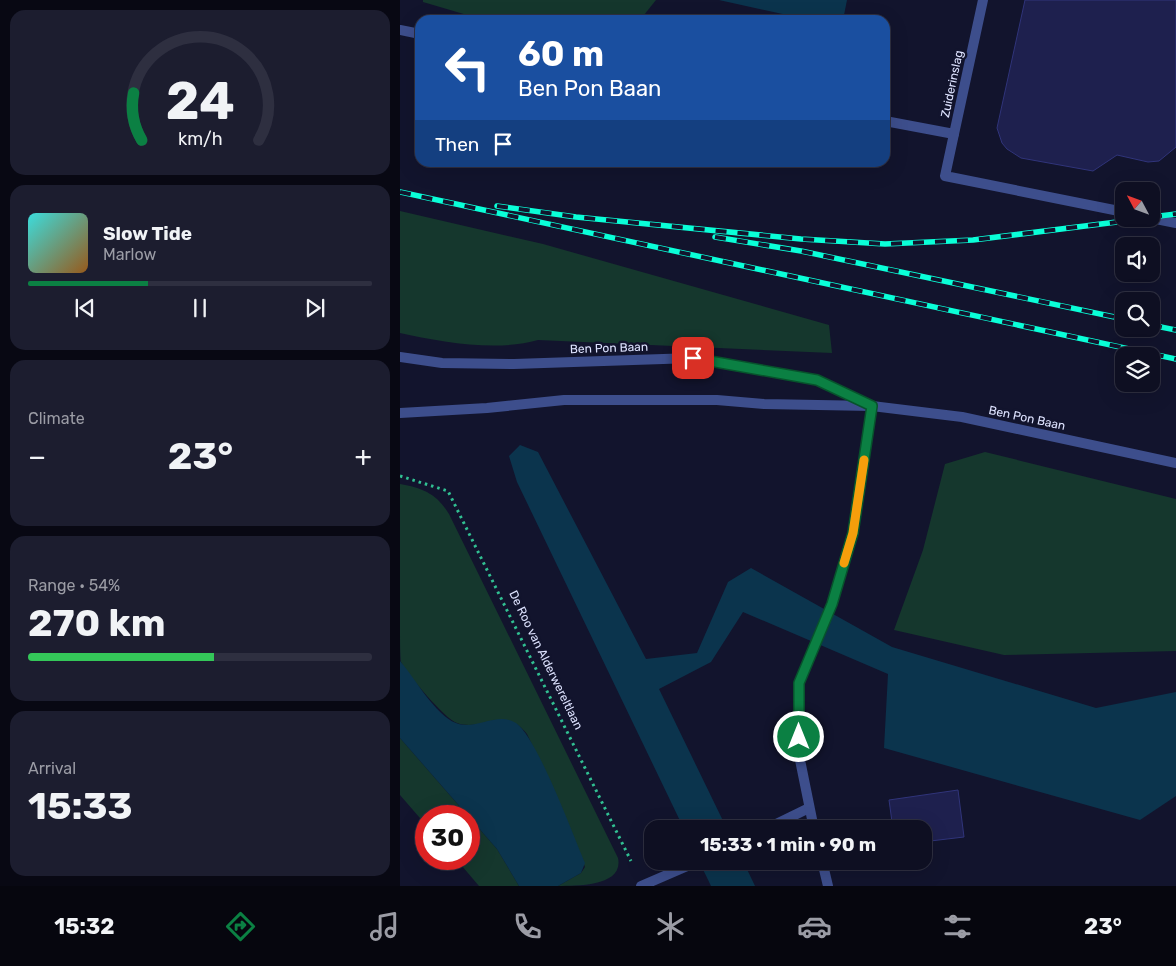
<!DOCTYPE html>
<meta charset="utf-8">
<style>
body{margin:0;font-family:Rubik,sans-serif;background:#1c1d2f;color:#f1f3f6;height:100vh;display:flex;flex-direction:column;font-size:19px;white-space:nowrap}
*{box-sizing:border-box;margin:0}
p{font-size:16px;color:#9b9ca5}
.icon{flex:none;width:28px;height:28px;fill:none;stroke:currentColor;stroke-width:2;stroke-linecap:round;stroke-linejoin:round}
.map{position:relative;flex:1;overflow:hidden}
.details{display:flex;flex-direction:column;gap:10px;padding:10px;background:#080813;width:400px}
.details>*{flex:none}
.banner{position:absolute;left:15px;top:15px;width:475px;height:152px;border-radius:15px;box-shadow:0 5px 20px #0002,0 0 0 1px #2e2f40;background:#1a4fa0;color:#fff;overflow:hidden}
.needle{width:32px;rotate:311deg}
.tools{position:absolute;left:715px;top:182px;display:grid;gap:10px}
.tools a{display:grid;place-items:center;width:45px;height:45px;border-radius:10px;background:#0e0f22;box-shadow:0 5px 20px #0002,0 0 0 1px #2e2f40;font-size:25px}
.speed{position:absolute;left:15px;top:805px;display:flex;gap:10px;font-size:25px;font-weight:700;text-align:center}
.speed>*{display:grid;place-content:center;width:65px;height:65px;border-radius:50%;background:#0e0f22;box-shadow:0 5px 20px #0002,0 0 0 1px #2e2f40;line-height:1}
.speed .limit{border:8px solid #d22;background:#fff;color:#111}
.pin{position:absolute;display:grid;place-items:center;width:42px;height:42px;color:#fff;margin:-21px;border-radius:10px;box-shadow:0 2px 8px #0006}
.me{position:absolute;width:55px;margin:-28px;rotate:0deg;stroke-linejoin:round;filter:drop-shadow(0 0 4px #0008)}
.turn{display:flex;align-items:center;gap:18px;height:105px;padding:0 20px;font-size:22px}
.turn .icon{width:65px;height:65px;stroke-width:2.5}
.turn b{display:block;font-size:35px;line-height:42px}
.then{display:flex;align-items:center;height:48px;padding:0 20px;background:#0003;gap:10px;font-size:19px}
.big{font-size:38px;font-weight:700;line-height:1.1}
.details .tile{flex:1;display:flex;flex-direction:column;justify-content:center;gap:8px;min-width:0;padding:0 18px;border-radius:15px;background:#1c1d2f}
.details .dial{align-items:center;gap:0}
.dial svg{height:130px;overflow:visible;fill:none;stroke:#2e2f40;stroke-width:7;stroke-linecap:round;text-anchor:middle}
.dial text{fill:#f1f3f6;stroke:none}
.song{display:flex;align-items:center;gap:15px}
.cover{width:60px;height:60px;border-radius:8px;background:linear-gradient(135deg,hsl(180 70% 55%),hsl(30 70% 35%))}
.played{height:5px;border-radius:2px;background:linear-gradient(90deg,#0b8043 35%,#2e2f40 35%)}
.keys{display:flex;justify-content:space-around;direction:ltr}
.heat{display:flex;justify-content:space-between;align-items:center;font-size:28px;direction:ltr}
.charge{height:8px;border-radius:4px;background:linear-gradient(90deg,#34c759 54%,#2e2f40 0)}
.trip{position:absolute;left:244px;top:820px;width:288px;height:50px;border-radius:15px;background:#0e0f22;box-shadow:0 5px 20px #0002,0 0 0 1px #2e2f40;font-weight:700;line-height:50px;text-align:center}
.dock{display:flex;height:80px;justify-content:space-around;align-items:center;background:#06060e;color:#9b9ca5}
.dock .icon{width:35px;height:35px}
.dock .current{color:#0b8043}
.dock b{font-size:22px;color:#f1f3f6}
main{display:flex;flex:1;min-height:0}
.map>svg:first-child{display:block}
.green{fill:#15372d}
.water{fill:#0b344d}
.building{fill:#1e204e;stroke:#30347a}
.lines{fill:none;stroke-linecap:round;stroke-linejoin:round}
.path{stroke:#31c092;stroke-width:3;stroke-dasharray:2.5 4;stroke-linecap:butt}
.service{stroke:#3d4e8c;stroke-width:10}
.minor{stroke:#3d4e8c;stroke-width:10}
.tertiary{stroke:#3d4e8c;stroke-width:10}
.rail-casing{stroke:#0affd8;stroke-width:5.5}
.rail{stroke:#12142d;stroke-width:4;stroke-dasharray:11;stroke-linecap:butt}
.route-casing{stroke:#07532c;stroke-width:12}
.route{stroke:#0b8043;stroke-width:9}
.slow{stroke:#f59e0b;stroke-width:9}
.labels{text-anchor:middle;stroke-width:5;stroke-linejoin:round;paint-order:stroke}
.street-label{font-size:12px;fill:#dee3ff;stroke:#12142d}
</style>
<main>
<section class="details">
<div class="tile dial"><svg viewBox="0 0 100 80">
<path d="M14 69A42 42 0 1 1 86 69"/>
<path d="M14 69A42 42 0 0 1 9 40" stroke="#0b8043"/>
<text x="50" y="56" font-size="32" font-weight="700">24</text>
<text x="50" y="72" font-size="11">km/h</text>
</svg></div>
<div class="tile">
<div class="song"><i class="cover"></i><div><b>Slow Tide</b><p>Marlow</p></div></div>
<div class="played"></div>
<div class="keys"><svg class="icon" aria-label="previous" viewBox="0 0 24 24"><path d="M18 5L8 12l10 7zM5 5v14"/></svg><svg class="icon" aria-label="pause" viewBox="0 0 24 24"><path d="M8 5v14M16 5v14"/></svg><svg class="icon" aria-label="next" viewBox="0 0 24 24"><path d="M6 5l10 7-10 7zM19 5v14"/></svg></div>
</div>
<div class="tile"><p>Climate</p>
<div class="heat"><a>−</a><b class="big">23°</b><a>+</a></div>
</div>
<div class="tile"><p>Range · 54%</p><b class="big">270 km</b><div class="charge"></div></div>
<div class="tile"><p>Arrival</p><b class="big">15:33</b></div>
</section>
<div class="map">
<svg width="776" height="886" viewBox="0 0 776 886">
<rect width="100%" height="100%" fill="#12142d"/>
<g class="green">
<polygon points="23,0 256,0 240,20 84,20 23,2"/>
<path d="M 0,211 L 143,244 L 429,325 L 432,353 L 138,340 C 98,352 40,342 0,333 Z"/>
<polygon points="585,452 776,499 776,651 604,655 494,630 523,550 545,464"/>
<path d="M 0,484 C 23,488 37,494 49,514 L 218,858 C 224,886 179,886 158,886 L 181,873 L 185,867 L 154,790 L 127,734 C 104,705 83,732 57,723 C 45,719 7,674 1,662 C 0,656 0,633 0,624 C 0,577 0,531 0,484 Z"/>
<polygon points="0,738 68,816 26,816 26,825 0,795"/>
<polygon points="69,817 97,849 119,886 79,886 56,859 69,859"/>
</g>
<g class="water">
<polygon points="319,0 447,0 443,20 410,20"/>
<polygon points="120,445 138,452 246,659 297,653 328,582 351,568 492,647 696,708 776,692 776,796 740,820 484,748 488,674 343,612 311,662 259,689 327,829 284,829 117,482 109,456"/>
<path d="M 0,661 C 15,678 35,715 56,723 C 76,731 97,711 116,723 C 137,737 173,835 185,863 L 181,873 L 158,886 L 119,886 L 97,849 L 0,738 Z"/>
<polygon points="299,861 343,861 355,886 311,886"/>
</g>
<g class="building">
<polygon points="625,0 776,0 776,147 759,161 748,162 717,155 693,171 621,158 607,149 602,143 597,128"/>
<polygon points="558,790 564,837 522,842 522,829 493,829 489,800"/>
</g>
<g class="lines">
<polyline class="path" points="0,476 48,491 231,861"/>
<polyline class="service" points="0,30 20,34"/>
<g class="minor">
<polyline points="485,121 554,134 583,0"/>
<polyline points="554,134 545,176 724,212"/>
<polyline points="751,218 776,223"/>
<polyline points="366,829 409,808"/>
<polyline points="414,829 399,755 399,683 432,604 453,533 472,406"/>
<polyline points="422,861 428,886"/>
<polyline points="241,886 299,861"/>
</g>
<g class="tertiary">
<polyline points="0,357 42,363 114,364 293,358 417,380 469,405"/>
<polyline points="0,413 87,408 164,400 317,400 364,404 472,406 562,417 776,463"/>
</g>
<defs>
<g id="rail">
<polyline points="0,192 776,359"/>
<polyline points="97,206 176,217 401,239 485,244 573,240 741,219"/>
<polyline points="751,217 776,214"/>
<polyline points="315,237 401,251 724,319"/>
<polyline points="751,325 776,330"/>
</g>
</defs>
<use href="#rail" class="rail-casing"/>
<use href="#rail" class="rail"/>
</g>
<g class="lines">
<defs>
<polyline id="route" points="293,358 417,380 472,406 453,533 432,604 399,683 399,737"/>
</defs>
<use href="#route" class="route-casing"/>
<use href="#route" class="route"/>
<polyline class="slow" points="444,563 453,533 464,460"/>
</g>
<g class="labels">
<g class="street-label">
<text transform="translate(552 84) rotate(-78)" y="4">Zuiderinslag</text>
<text transform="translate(209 348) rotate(-2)" y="4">Ben Pon Baan</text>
<text transform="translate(627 418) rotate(12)" y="4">Ben Pon Baan</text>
<text transform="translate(146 660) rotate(64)" y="4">De Roo van Alderwereltlaan</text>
</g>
</g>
</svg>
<div class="tools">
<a><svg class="needle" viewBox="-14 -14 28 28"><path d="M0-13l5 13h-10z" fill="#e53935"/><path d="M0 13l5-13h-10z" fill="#9b9ca5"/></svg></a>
<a><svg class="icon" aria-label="sound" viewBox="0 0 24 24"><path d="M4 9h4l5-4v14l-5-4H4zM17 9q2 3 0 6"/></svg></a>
<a><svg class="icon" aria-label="search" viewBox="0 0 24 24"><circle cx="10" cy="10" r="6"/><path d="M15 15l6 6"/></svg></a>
<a><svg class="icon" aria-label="layers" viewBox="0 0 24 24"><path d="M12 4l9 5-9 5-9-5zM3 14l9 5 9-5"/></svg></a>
</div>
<div class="speed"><div class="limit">30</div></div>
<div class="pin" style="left:293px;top:358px;background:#d93025"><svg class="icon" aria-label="arrive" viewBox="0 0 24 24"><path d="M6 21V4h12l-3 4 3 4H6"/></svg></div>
<svg class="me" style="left:399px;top:737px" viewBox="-20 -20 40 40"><circle r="17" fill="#0b8043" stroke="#fff" stroke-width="3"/><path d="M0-11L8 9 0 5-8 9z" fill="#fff"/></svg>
<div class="trip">15:33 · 1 min · 90 m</div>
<div class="banner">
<div class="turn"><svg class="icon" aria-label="left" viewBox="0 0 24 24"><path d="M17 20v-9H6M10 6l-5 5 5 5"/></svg><div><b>60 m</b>Ben Pon Baan</div></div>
<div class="then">Then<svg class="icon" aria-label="arrive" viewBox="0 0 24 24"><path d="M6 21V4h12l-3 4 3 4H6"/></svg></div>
</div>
</div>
</main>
<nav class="dock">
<b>15:32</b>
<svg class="icon current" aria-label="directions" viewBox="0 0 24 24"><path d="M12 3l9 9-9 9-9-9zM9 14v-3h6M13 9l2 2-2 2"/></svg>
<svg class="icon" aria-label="music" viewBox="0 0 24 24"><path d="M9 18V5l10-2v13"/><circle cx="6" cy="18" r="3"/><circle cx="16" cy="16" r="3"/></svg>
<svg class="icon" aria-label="phone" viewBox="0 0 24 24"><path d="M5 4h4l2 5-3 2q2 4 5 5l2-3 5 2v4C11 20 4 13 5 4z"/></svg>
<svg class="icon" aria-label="climate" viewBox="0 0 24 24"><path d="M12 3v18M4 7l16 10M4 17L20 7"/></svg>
<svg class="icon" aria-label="car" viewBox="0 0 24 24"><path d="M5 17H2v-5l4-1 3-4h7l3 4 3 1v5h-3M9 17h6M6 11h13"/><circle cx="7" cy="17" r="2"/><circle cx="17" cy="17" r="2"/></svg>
<svg class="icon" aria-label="filters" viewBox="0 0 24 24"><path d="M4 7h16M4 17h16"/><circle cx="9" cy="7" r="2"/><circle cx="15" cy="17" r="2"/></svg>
<b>23°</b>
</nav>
